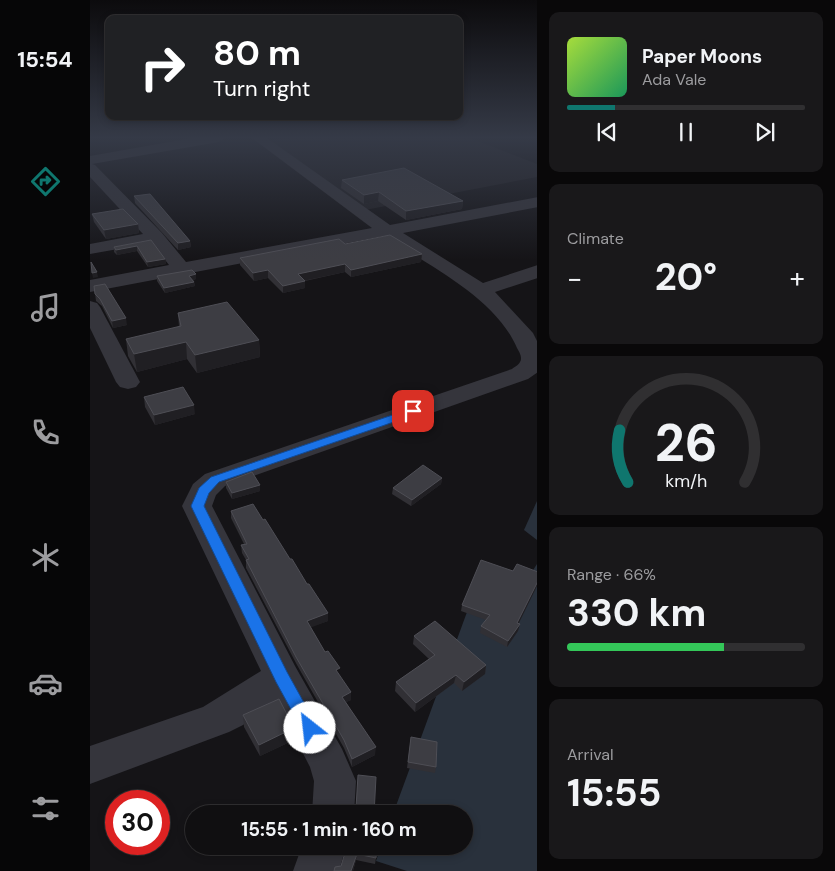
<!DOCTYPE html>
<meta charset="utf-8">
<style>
body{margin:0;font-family:"DM Sans",sans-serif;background:#19181a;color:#f1f3f6;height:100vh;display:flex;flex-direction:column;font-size:19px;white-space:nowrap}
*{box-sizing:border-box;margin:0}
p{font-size:16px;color:#9c9c9f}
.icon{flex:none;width:28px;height:28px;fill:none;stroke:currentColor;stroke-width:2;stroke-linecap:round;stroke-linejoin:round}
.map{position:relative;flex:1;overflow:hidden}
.side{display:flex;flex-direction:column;gap:12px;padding:12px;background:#090809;width:298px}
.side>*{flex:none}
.guide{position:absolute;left:15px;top:15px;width:358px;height:105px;border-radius:10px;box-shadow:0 2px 8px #0003,0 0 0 1px #302f31;background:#202124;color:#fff;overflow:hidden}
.speed{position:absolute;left:15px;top:790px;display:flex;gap:10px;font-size:25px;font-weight:700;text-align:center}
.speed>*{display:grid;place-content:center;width:65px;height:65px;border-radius:50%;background:#100f11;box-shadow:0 2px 8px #0003,0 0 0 1px #302f31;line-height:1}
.speed .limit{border:8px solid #d22;background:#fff;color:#111}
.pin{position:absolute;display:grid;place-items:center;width:42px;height:42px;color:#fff;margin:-21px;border-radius:10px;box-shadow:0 2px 8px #0006}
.me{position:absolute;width:55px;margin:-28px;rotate:331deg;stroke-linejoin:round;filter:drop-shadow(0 0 4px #0008)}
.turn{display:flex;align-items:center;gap:18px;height:105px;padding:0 25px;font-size:22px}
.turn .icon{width:65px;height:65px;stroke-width:2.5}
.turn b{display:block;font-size:35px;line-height:42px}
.big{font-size:38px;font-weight:700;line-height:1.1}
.side .card{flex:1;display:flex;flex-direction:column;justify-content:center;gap:8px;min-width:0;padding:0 18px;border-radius:10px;background:#19181a}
.side .dial{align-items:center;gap:0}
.dial svg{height:130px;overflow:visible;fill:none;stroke:#302f31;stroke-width:7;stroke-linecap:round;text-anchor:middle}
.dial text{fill:#f1f3f6;stroke:none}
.song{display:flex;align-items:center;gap:15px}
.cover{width:60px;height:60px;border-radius:8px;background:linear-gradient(135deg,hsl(80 70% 55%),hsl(150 70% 35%))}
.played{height:5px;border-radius:2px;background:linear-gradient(90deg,#0f766e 20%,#302f31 20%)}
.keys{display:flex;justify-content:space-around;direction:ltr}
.heat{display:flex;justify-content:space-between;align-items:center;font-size:28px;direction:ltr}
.charge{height:8px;border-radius:4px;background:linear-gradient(90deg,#34c759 66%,#302f31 0)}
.trip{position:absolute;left:95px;top:805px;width:288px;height:50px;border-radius:25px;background:#100f11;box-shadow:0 2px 8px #0003,0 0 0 1px #302f31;font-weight:700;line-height:50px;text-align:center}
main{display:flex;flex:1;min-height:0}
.tabs{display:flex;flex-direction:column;width:90px;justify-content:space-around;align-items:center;background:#060607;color:#9c9c9f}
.tabs .icon{width:35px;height:35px}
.tabs .active{color:#0f766e}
.tabs b{font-size:22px;color:#f1f3f6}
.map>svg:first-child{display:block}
.built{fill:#212024}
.water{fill:#29313c}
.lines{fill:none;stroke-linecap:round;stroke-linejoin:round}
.minor{fill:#35353c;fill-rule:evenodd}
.wall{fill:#313035}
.shaded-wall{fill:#201f23}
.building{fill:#3d3d43;stroke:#4e4e55}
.route{fill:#1a73e8;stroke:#114b97}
</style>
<main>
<nav class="tabs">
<b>15:54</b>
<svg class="icon active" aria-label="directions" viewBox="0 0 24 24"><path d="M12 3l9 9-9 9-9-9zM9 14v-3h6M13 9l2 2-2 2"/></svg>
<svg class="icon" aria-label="music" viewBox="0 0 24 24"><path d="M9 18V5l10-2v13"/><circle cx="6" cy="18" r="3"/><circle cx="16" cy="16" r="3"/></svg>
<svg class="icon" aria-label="phone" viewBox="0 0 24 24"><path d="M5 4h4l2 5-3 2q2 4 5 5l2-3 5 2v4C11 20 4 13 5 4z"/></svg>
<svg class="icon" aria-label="climate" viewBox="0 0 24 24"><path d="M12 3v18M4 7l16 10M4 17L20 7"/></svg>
<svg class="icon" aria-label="car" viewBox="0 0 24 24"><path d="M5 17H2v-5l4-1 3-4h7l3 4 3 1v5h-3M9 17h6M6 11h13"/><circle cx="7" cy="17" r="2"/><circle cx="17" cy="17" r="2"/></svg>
<svg class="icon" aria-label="filters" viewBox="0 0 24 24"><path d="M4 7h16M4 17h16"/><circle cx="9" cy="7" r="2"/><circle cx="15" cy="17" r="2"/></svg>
</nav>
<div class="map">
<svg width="448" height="871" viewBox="0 0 448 871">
<rect width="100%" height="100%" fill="#151417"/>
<polygon class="built" points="195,138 380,138 447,164 447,177 275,210 176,141"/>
<g class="water">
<polygon points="447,501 447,540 434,530"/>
<polygon points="447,564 447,871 317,871 286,861 291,846 374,846 374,814 303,814 388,582 436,581"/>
</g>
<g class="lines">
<g class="minor">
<path d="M 102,138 L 135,138 L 129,142 L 2,164 L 5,165 L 72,233 L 96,262 L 282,228 L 162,138 L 177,138 L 300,225 L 448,197 L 448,207 L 313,233 L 393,283 L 448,265 L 448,278 L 405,292 L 443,333 L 448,343 L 448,372 L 438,379 L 135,486 L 126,495 L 122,506 L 205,666 L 252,749 L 266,781 L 264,814 L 222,814 L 224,781 L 220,767 L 186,701 L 153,725 L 139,732 L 0,784 L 0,746 L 113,707 L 171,671 L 92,506 L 103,484 L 115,474 L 422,369 C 424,367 429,365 430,362 C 433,357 429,352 427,348 C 406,298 338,265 294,236 L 0,292 L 0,280 L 79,265 L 62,243 L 0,254 L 0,244 L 53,234 L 0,177 L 0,156 Z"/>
<polygon points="0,301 7,303 10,307 50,382 46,387 38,389 30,387 26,382 0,328"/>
<polygon points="212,846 256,846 249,871 203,871"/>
</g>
</g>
<g class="wall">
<polygon points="252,180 373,201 372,209 316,220 288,201 274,204 251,188"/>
<polygon points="44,196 100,241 101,247 88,250 45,203"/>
<polygon points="2,214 48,224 49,233 16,239 4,222"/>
<polygon points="61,240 75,259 76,264 58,267 47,251 27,255 24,252 24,247"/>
<polygon points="255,244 332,254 331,262 261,277 255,272 215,281 215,288 193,293 178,278 164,281 150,265 150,258"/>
<polygon points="67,276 106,279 103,280 104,282 105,286 75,293 67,281"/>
<polygon points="4,286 37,325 23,328 12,306 6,301"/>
<polygon points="88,313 169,340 170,357 107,373 97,359 47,372 38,356 36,339 89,327"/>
<polygon points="54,397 105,414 65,425 55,407"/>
<polygon points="352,478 351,484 321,506 302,494 303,488"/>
<polygon points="136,482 170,485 170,491 142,499 136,488"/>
<polygon points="141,511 173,520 217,584 238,613 238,621 220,627 249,675 261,692 261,700 256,702 285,755 262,767 254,748 207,665 156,568 156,560 152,553 151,545 154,544 141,518"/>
<polygon points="423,571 448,572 448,584 428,624 428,631 417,647 390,633 391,626 396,620 371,611 372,605"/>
<polygon points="324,636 396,665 395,674 372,691 364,683 325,712 305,691 306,682 339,659 323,644"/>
<polygon points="153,715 204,728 204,740 170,756 154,727"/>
<polygon points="321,737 346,767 345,773 317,768"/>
<polygon points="257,846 288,846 285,864 266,860 263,871 244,871 251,866"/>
</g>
<g class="shaded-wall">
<polygon points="289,192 288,201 274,204 274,195"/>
<polygon points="373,201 372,209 316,220 316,211"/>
<polygon points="48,224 49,233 16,239 14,230"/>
<polygon points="100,241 101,247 88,250 88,243"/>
<polygon points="47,246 47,251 27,255 26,250"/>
<polygon points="332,254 331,262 261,277 261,270"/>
<polygon points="75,259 76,264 58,267 57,262"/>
<polygon points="255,264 255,272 208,282 208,274"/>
<polygon points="178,270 178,278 164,281 163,273"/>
<polygon points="7,272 8,277 3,278 2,273"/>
<polygon points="106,274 106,279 100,281 99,276"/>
<polygon points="215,281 215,288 193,293 193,286"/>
<polygon points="104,282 105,286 75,293 74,288"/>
<polygon points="36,318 37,325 23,328 22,321"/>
<polygon points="169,340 170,357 107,373 105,355"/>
<polygon points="96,342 97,359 47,372 44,354"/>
<polygon points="104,405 105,414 65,425 64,415"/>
<polygon points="352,478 351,484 321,506 322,500"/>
<polygon points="170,485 170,491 142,499 142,493"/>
<polygon points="448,581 448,584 426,629 427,623"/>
<polygon points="238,613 238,621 217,629 217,621"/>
<polygon points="430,624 428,631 417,647 418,641"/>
<polygon points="396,665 395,674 372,691 374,682"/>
<polygon points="366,675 364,683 325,712 326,703"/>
<polygon points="261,692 261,700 252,704 252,697"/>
<polygon points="204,728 204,740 170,756 169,745"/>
<polygon points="286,747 285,755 262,767 262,759"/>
<polygon points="267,854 266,860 263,871 261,871"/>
</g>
<g class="building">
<polygon points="314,168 373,201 316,211 289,192 274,195 252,180"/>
<polygon points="60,194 100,241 88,243 44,196"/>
<polygon points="33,209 48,224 14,230 2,214"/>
<polygon points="300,235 332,254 261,270 255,264 208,274 215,281 193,286 178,270 163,273 150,258 249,239 255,244"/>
<polygon points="61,240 75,259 57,262 47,246 26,250 24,247"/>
<polygon points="1,262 7,272 2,273"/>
<polygon points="102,270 106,274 99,276 104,282 74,288 67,276"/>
<polygon points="15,284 36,318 22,321 10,299 5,294 4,286"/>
<polygon points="137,302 169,340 105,355 96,342 44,354 36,339 91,326 88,313"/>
<polygon points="93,387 104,405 64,415 54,397"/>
<polygon points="333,465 352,478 322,500 303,488"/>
<polygon points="162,472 170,485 142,493 136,482"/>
<polygon points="163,504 173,520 175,519 200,559 202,559 217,584 219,584 238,613 217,621 235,652 238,651 250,668 246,670 261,692 252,697 286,747 262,759 254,740 206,657 156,560 159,559 151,545 157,544 141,511"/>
<polygon points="391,560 423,571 427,564 448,572 448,581 427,623 430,624 418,641 391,626 400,615 372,605"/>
<polygon points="345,621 396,665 374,682 366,675 326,703 306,682 345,655 324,636"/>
<polygon points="189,699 204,728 169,745 153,715"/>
<polygon points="321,737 347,742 346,767 318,762"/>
<polygon points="268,775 286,777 284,814 254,814 255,810 266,808"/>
<polygon points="257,846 287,846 286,858 267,854 261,871 244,871 245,867 251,866"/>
</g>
<linearGradient id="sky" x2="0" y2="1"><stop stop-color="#0c0b0d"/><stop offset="0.53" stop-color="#353a47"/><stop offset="1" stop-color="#353a47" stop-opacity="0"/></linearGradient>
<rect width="448" height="260" fill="url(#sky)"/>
<polygon class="route" points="323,408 329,411 327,414 129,482 119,493 114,506 197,672 228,728 225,733 220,735 214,733 186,682 101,506 109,488 121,477"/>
</svg>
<div class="speed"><div class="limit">30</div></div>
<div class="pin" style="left:323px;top:411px;background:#d93025"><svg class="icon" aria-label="arrive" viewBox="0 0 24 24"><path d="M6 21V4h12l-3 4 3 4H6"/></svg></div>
<svg class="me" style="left:220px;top:728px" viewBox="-20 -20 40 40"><circle r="19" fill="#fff"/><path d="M0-13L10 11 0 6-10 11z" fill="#1a73e8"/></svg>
<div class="trip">15:55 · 1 min · 160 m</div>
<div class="guide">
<div class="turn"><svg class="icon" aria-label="right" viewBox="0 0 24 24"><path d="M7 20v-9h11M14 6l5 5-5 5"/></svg><div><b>80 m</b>Turn right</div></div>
</div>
</div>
<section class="side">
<div class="card">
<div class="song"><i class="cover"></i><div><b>Paper Moons</b><p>Ada Vale</p></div></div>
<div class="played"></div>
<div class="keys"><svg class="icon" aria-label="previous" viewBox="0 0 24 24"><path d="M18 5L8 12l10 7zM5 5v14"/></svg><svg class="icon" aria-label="pause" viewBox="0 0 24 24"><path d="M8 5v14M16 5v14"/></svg><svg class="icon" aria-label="next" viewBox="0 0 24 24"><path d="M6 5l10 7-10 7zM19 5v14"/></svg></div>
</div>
<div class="card"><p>Climate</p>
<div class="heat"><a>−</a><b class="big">20°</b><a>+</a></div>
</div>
<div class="card dial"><svg viewBox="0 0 100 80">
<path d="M14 69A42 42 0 1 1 86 69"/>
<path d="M14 69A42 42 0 0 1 9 37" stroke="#0f766e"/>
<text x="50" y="56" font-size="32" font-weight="700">26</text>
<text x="50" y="72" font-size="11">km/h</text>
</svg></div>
<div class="card"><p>Range · 66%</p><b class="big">330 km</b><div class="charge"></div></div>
<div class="card"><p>Arrival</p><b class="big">15:55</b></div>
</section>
</main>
